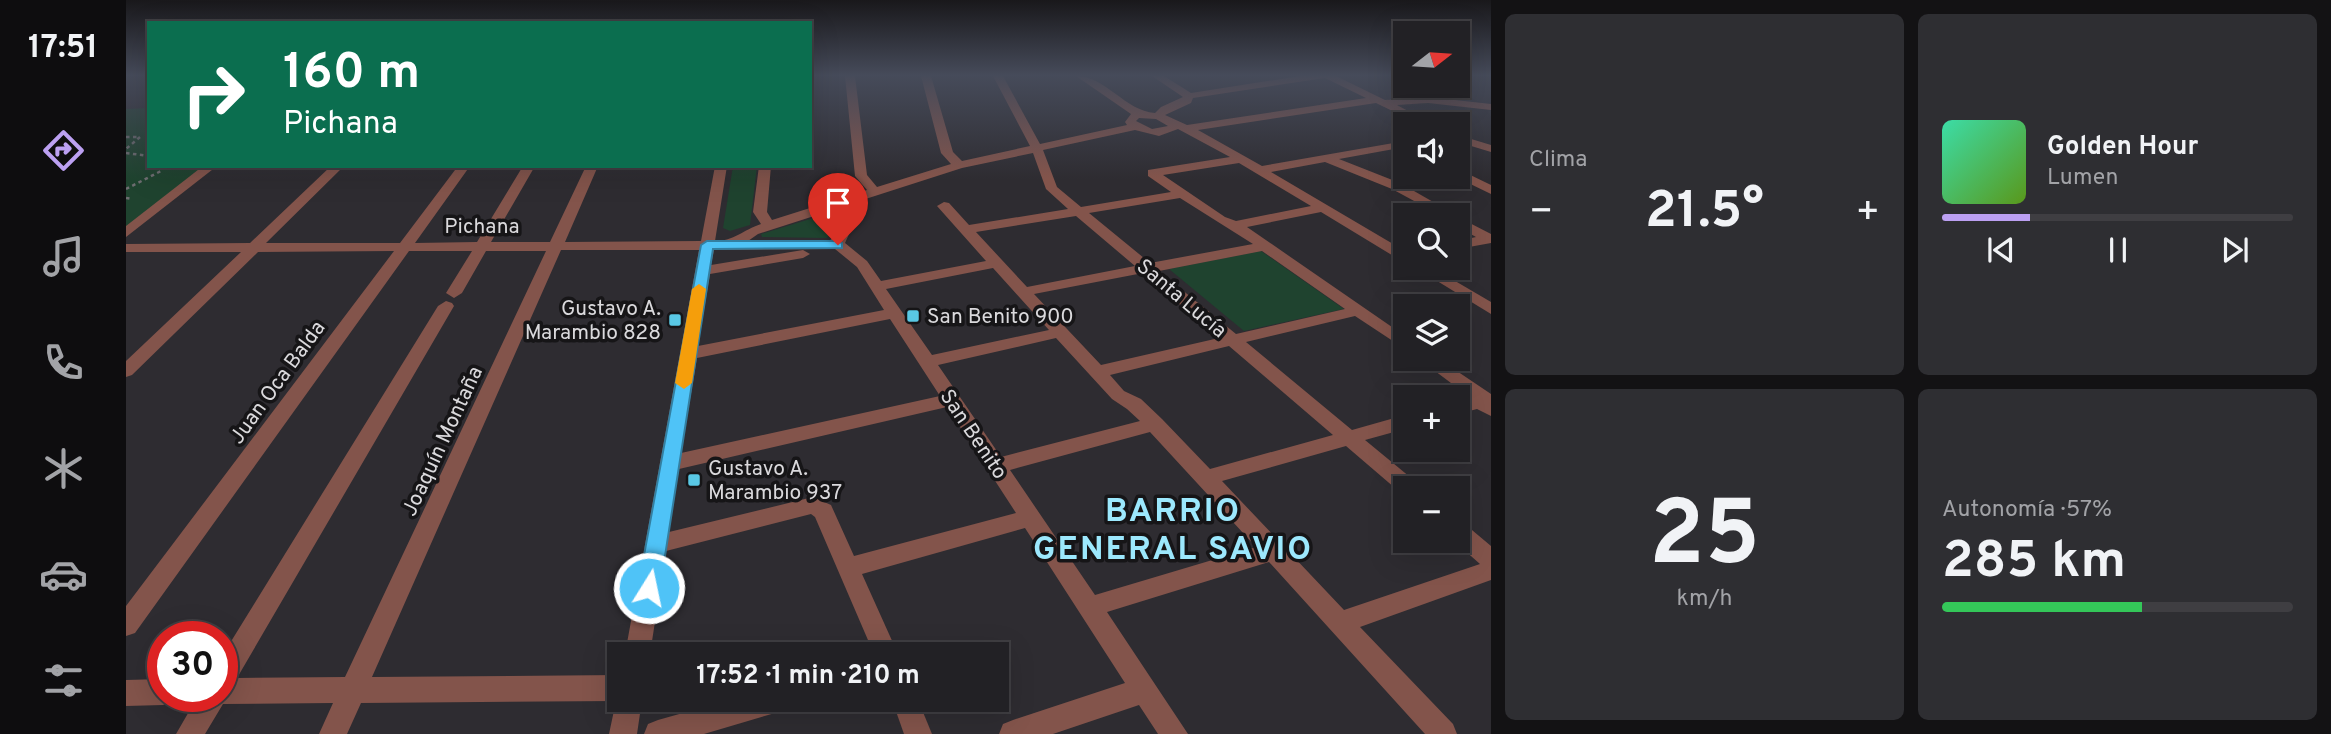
<!DOCTYPE html>
<html lang="es">
<meta charset="utf-8">
<style>
body{margin:0;font-family:Overpass,sans-serif;background:#2e2e32;color:#f1f3f6;height:100vh;display:flex;flex-direction:column;font-size:26px;white-space:nowrap}
*{box-sizing:border-box;margin:0}
p{font-size:23px;color:#a2a3a7}
.icon{flex:none;width:38px;height:38px;fill:none;stroke:currentColor;stroke-width:2;stroke-linecap:round;stroke-linejoin:round}
.map{position:relative;flex:1;overflow:hidden}
.drawer{display:flex;flex-direction:column;gap:14px;padding:14px;background:#131214;width:840px}
.drawer>*{flex:none}
.top-card{position:absolute;left:21px;top:21px;width:665px;height:147px;border-radius:0px;box-shadow:0 7px 28px #0002,0 0 0 2px #3f3e42;background:#0b6e4f;color:#fff;overflow:hidden}
.needle{width:46px;rotate:73deg}
.controls{position:absolute;left:1267px;top:21px;display:grid;gap:14px}
.controls a{display:grid;place-items:center;width:77px;height:77px;border-radius:0px;background:#222125;box-shadow:0 7px 28px #0002,0 0 0 2px #3f3e42;font-size:35px}
.speed{position:absolute;left:21px;top:621px;display:flex;gap:14px;font-size:35px;font-weight:700;text-align:center}
.speed>*{display:grid;place-content:center;width:91px;height:91px;border-radius:50%;background:#222125;box-shadow:0 7px 28px #0002,0 0 0 2px #3f3e42;line-height:1}
.speed .limit{border:10px solid #d22;background:#fff;color:#111}
.pin{position:absolute;display:grid;place-items:center;width:60px;height:60px;color:#fff;margin:-72px -30px;border-radius:50% 50% 50% 0;rotate:-45deg;box-shadow:0 0 7px #0007}
.pin .icon{rotate:45deg}
.me{position:absolute;width:77px;margin:-38px;rotate:10deg;stroke-linejoin:round;filter:drop-shadow(0 0 5px #0008)}
.turn{display:flex;align-items:center;gap:24px;height:147px;padding:0 21px;font-size:32px}
.turn .icon{width:91px;height:91px;stroke-width:2.5}
.turn b{display:block;font-size:49px;line-height:60px}
.big{font-size:52px;font-weight:700;line-height:1.1}
.drawer .widget{flex:1;display:flex;flex-direction:column;justify-content:center;gap:10px;min-width:0;padding:0 24px;border-radius:10px;background:#2e2e32}
.drawer .dial{align-items:center;gap:0}
.dial b{font-size:91px;line-height:1}
.song{display:flex;align-items:center;gap:21px}
.cover{width:84px;height:84px;border-radius:10px;background:linear-gradient(135deg,hsl(160 70% 55%),hsl(90 70% 35%))}
.played{height:7px;border-radius:4px;background:linear-gradient(90deg,#bca0f2 25%,#3f3e42 25%)}
.keys{display:flex;justify-content:space-around;direction:ltr}
.heat{display:flex;justify-content:space-between;align-items:center;font-size:38px;direction:ltr}
.charge{height:10px;border-radius:5px;background:linear-gradient(90deg,#34c759 57%,#3f3e42 0)}
.drawer .tiles{flex:1;display:grid;gap:14px;grid-template-columns:repeat(2,1fr)}
.trip{position:absolute;left:481px;top:642px;width:402px;height:70px;border-radius:0px;background:#222125;box-shadow:0 7px 28px #0002,0 0 0 2px #3f3e42;font-weight:700;line-height:70px;text-align:center}
main{display:flex;flex:1;min-height:0}
.tab-bar{display:flex;flex-direction:column;width:126px;justify-content:space-around;align-items:center;background:#0e0d0f;color:#a2a3a7}
.tab-bar .icon{width:49px;height:49px}
.tab-bar .active{color:#bca0f2}
.tab-bar b{font-size:32px;color:#f1f3f6}
.map>svg:first-child{display:block}
.green{fill:#1f432f}
.lines{fill:none;stroke-linecap:round;stroke-linejoin:round}
.path{stroke:#6e6d71;stroke-width:2.5;stroke-dasharray:3.5 3.5;stroke-linecap:butt}
.minor{fill:#83544b;fill-rule:evenodd}
.route{fill:#4fc3f7;stroke:#337fa1;stroke-width:2}
.slow{fill:#f59e0b}
.poi-dot{fill:#59c8e5;stroke:#161517;stroke-width:2.5}
.labels{text-anchor:middle;stroke-width:7;stroke-linejoin:round;paint-order:stroke}
.street-label{font-size:21px;fill:#dad9dc;stroke:#161517}
.poi-label{font-size:21px;fill:#dad9dc;stroke:#161517;text-anchor:start}
.near-district-label{font-size:33px;font-weight:bold;letter-spacing:2px;fill:#9ce8fd;stroke:#161517}
</style>
<main>
<nav class="tab-bar">
<b>17:51</b>
<svg class="icon active" aria-label="directions" viewBox="0 0 24 24"><path d="M12 3l9 9-9 9-9-9zM9 14v-3h6M13 9l2 2-2 2"/></svg>
<svg class="icon" aria-label="music" viewBox="0 0 24 24"><path d="M9 18V5l10-2v13"/><circle cx="6" cy="18" r="3"/><circle cx="16" cy="16" r="3"/></svg>
<svg class="icon" aria-label="phone" viewBox="0 0 24 24"><path d="M5 4h4l2 5-3 2q2 4 5 5l2-3 5 2v4C11 20 4 13 5 4z"/></svg>
<svg class="icon" aria-label="climate" viewBox="0 0 24 24"><path d="M12 3v18M4 7l16 10M4 17L20 7"/></svg>
<svg class="icon" aria-label="car" viewBox="0 0 24 24"><path d="M5 17H2v-5l4-1 3-4h7l3 4 3 1v5h-3M9 17h6M6 11h13"/><circle cx="7" cy="17" r="2"/><circle cx="17" cy="17" r="2"/></svg>
<svg class="icon" aria-label="filters" viewBox="0 0 24 24"><path d="M4 7h16M4 17h16"/><circle cx="9" cy="7" r="2"/><circle cx="15" cy="17" r="2"/></svg>
</nav>
<div class="map">
<svg width="1365" height="734" viewBox="0 0 1365 734">
<rect width="100%" height="100%" fill="#2e2c31"/>
<g class="green">
<polygon points="23,108 23,166 79,166 0,227 0,109"/>
<polygon points="607,166 631,166 624,225 604,231 597,228"/>
<polygon points="707,212 717,216 701,238 636,237 635,234"/>
<polygon points="1135,251 1218,309 1118,331 1043,269"/>
</g>
<g class="lines">
<g class="path">
<polyline points="0,137 14,137 0,149"/>
<polyline points="0,153 23,156"/>
<polyline points="0,189 37,170 36,166"/>
<polyline points="0,198 6,199"/>
</g>
<g class="minor">
<path d="M 719,76 L 729,76 L 741,175 L 751,187 L 825,164 L 815,153 L 795,76 L 805,76 L 827,152 L 836,161 L 904,146 L 867,76 L 877,76 L 914,144 L 1001,125 L 999,122 L 1005,114 L 950,76 C 980,76 999,111 1029,113 L 1035,107 L 1057,97 L 1026,76 L 1038,76 L 1065,93 L 1174,76 L 1210,76 L 1259,100 L 1302,97 L 1365,104 L 1365,110 L 1302,103 L 1271,105 L 1306,124 L 1293,124 L 1250,103 L 1072,130 L 1136,166 L 1279,141 L 1279,147 L 1213,159 L 1274,183 L 1330,215 L 1314,215 L 1266,189 L 1199,162 L 1145,172 L 1279,251 L 1279,261 L 1274,260 L 1195,212 L 1121,227 L 1279,336 L 1279,349 L 1229,316 L 1120,342 L 1226,430 L 1279,415 L 1279,429 L 1239,440 L 1290,482 L 1293,488 L 1279,488 L 1279,495 L 1276,494 L 1220,446 L 1096,481 L 1218,610 L 1354,564 L 1328,541 L 1332,541 L 1332,522 L 1340,525 L 1365,546 L 1365,580 L 1234,627 L 1327,724 L 1331,734 L 1299,734 L 1143,562 L 981,612 L 1062,734 L 1032,734 L 1013,705 L 927,734 L 873,734 L 877,724 L 887,720 L 999,683 L 899,528 L 736,574 L 772,654 L 748,654 L 689,517 L 685,514 L 540,551 L 524,654 L 499,654 L 573,250 L 435,250 L 246,677 L 494,675 L 494,700 L 516,700 L 511,734 L 483,734 L 490,701 L 235,703 L 221,734 L 193,734 L 207,703 L 97,704 L 79,734 L 50,734 L 72,696 L 96,696 L 96,656 L 312,306 L 320,301 L 326,303 L 328,306 L 111,678 L 219,677 L 420,251 L 360,251 L 336,293 L 328,298 L 320,293 L 346,251 L 283,251 L 9,633 L 0,636 L 0,606 L 268,251 L 132,252 L 6,375 L 0,377 L 0,361 L 115,252 L 0,252 L 0,244 L 124,243 L 205,166 L 218,166 L 140,243 L 274,243 L 332,166 L 344,166 L 289,243 L 351,242 L 397,166 L 409,166 L 365,242 L 424,242 L 460,166 L 472,166 L 439,242 L 575,241 L 589,166 L 601,166 L 589,241 C 608,241 617,230 635,224 L 627,212 L 633,166 L 645,166 L 641,212 L 646,220 L 741,190 L 729,176 ZM 1199,78 L 1240,98 L 1061,125 L 1039,115 L 1065,103 L 1067,98 ZM 1013,118 L 1030,119 L 1042,126 L 1026,129 L 1010,121 ZM 1052,129 L 1104,157 L 1022,170 L 1022,176 L 1045,192 L 955,207 L 931,187 L 917,150 L 1009,130 L 1033,136 ZM 907,153 L 920,189 L 942,209 L 843,225 L 823,203 L 818,202 L 811,206 L 860,261 L 755,281 L 741,261 L 719,243 L 732,214 L 724,204 L 836,168 ZM 1113,163 L 1185,206 L 1110,221 L 1099,217 L 1037,175 ZM 1054,198 L 1127,244 L 1024,263 L 963,213 ZM 713,208 L 718,214 L 704,241 L 622,241 L 632,234 ZM 950,216 L 1009,266 L 901,287 L 850,232 ZM 709,249 L 731,267 L 758,310 L 572,346 L 584,274 L 677,258 L 684,254 L 677,250 L 585,265 L 588,250 ZM 1136,251 L 1219,309 L 1110,334 L 1033,271 ZM 867,268 L 923,330 L 806,355 L 760,289 ZM 1017,273 L 1093,338 L 975,365 L 908,294 ZM 764,319 L 814,396 L 555,453 L 571,358 ZM 930,338 L 986,399 L 1001,409 L 1014,421 L 875,457 L 812,365 ZM 1103,346 L 1207,435 L 1084,469 L 1036,419 L 1015,399 L 998,391 L 984,375 ZM 821,407 L 890,513 L 728,556 L 705,505 L 687,497 L 543,532 L 553,469 ZM 1024,432 L 1130,547 L 969,595 L 884,470 Z"/>
<polygon points="1332,135 1365,145 1365,152 1332,142"/>
<polygon points="77,166 91,166 0,237 0,226"/>
<polygon points="1332,169 1365,185 1365,194 1330,177"/>
<polygon points="1332,217 1365,234 1365,243 1332,249 1332,241 1350,237 1332,227"/>
<polygon points="1290,268 1307,268 1365,302 1365,314"/>
<polygon points="1293,359 1313,359 1365,394 1365,416 1351,409 1332,414 1332,402 1345,398"/>
<polygon points="37,679 37,696 48,696 46,701 37,705 0,706 0,680"/>
<polygon points="603,700 662,700 658,709 649,713 578,734 518,734 522,724 532,720"/>
<polygon points="766,700 792,700 806,734 778,734"/>
</g>
</g>
<linearGradient id="sky" x2="0" y2="1"><stop stop-color="#19181b"/><stop offset="0.42" stop-color="#464b5a"/><stop offset="1" stop-color="#464b5a" stop-opacity="0"/></linearGradient>
<rect width="1365" height="179" fill="url(#sky)"/>
<polygon class="route" points="712,241 716,243 716,248 587,249 534,588 531,595 523,597 516,595 512,588 575,245 581,241"/>
<polygon class="slow" points="573,284 580,289 566,383 558,389 549,383 566,289"/>
<g class="poi-dot">
<rect x="780" y="309" width="14" height="14" rx="3.5"/>
<rect x="542" y="313" width="14" height="14" rx="3.5"/>
<rect x="561" y="473" width="14" height="14" rx="3.5"/>
</g>
<g class="labels">
<g class="street-label">
<text x="356" y="233">Pichana</text>
<text transform="translate(1056 298) rotate(40)" y="7">Santa Lucía</text>
<text transform="translate(151 382) rotate(-54)" y="7">Juan Oca Balda</text>
<text transform="translate(848 434) rotate(56)" y="7">San Benito</text>
<text transform="translate(316 441) rotate(-65)" y="7">Joaquín Montaña</text>
</g>
<g class="poi-label">
<text x="535" y="315" text-anchor="end">Gustavo A.<tspan x="535" dy="24">Marambio 828</tspan></text>
<text x="801" y="323">San Benito 900</text>
<text x="582" y="475">Gustavo A.<tspan x="582" dy="24">Marambio 937</tspan></text>
</g>
<g class="near-district-label">
<text x="1047" y="521">BARRIO<tspan x="1047" dy="38">GENERAL SAVIO</tspan></text>
</g>
</g>
</svg>
<div class="controls">
<a><svg class="needle" viewBox="-14 -14 28 28"><path d="M0-13l5 13h-10z" fill="#e53935"/><path d="M0 13l5-13h-10z" fill="#a2a3a7"/></svg></a>
<a><svg class="icon" aria-label="sound" viewBox="0 0 24 24"><path d="M4 9h4l5-4v14l-5-4H4zM17 9q2 3 0 6"/></svg></a>
<a><svg class="icon" aria-label="search" viewBox="0 0 24 24"><circle cx="10" cy="10" r="6"/><path d="M15 15l6 6"/></svg></a>
<a><svg class="icon" aria-label="layers" viewBox="0 0 24 24"><path d="M12 4l9 5-9 5-9-5zM3 14l9 5 9-5"/></svg></a>
<a>+</a>
<a>−</a>
</div>
<div class="speed"><div class="limit">30</div></div>
<div class="pin" style="left:712px;top:245px;background:#d93025"><svg class="icon" aria-label="arrive" viewBox="0 0 24 24"><path d="M6 21V4h12l-3 4 3 4H6"/></svg></div>
<svg class="me" style="left:523px;top:588px" viewBox="-20 -20 40 40"><circle r="17" fill="#4fc3f7" stroke="#fff" stroke-width="3"/><path d="M0-11L8 9 0 5-8 9z" fill="#fff"/></svg>
<div class="trip">17:52 · 1 min · 210 m</div>
<div class="top-card">
<div class="turn"><svg class="icon" aria-label="right" viewBox="0 0 24 24"><path d="M7 20v-9h11M14 6l5 5-5 5"/></svg><div><b>160 m</b>Pichana</div></div>
</div>
</div>
<section class="drawer">
<div class="tiles">
<div class="widget"><p>Clima</p>
<div class="heat"><a>−</a><b class="big">21.5°</b><a>+</a></div>
</div>
<div class="widget">
<div class="song"><i class="cover"></i><div><b>Golden Hour</b><p>Lumen</p></div></div>
<div class="played"></div>
<div class="keys"><svg class="icon" aria-label="previous" viewBox="0 0 24 24"><path d="M18 5L8 12l10 7zM5 5v14"/></svg><svg class="icon" aria-label="pause" viewBox="0 0 24 24"><path d="M8 5v14M16 5v14"/></svg><svg class="icon" aria-label="next" viewBox="0 0 24 24"><path d="M6 5l10 7-10 7zM19 5v14"/></svg></div>
</div>
<div class="widget dial"><b>25</b><p>km/h</p></div>
<div class="widget"><p>Autonomía · 57%</p><b class="big">285 km</b><div class="charge"></div></div>
</div>
</section>
</main>
